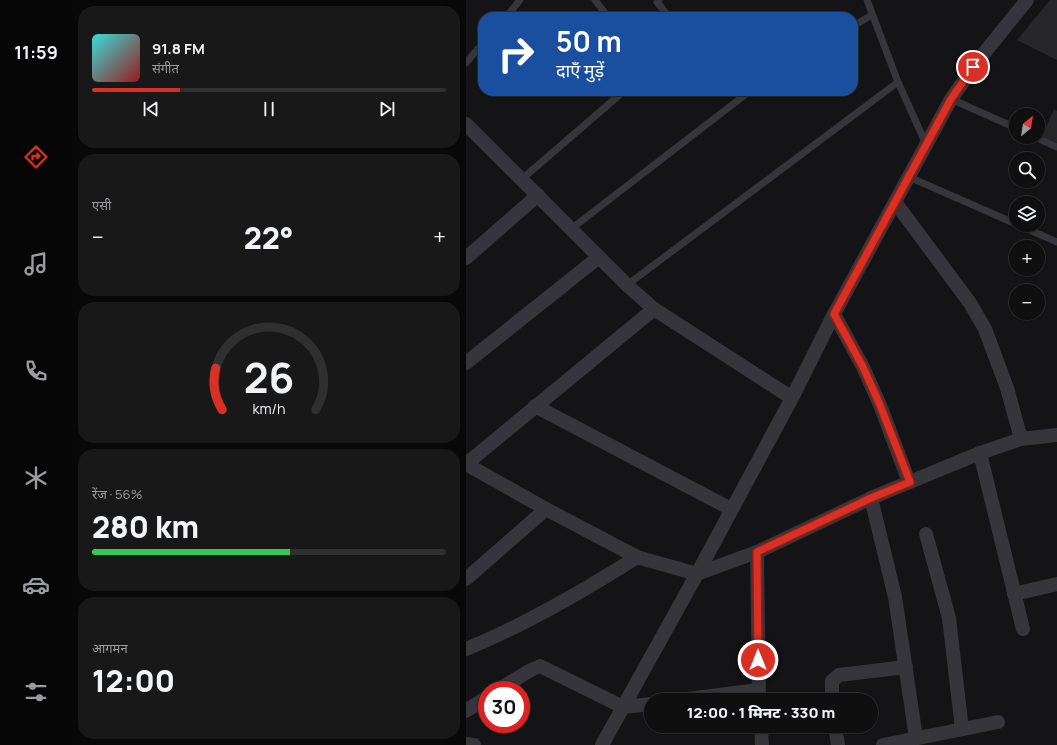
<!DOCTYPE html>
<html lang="hi">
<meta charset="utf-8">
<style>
body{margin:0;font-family:Manrope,"Noto Sans Devanagari",sans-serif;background:#181819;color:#f1f3f6;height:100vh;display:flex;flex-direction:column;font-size:15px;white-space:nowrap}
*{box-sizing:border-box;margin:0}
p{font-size:13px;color:#9b9c9f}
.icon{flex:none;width:22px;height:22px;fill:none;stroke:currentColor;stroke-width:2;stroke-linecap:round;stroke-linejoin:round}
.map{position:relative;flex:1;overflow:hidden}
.drawer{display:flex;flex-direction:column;gap:6px;padding:6px;background:#080809;width:394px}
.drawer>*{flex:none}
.guide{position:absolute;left:12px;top:12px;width:380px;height:84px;border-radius:16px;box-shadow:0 1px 3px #0004,0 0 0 1px #2f2f30;background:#1a4fa0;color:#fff;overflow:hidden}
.needle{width:26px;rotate:30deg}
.controls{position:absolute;left:543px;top:108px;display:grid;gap:8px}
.controls a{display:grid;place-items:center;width:36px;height:36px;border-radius:50%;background:#0f0f10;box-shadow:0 1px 3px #0004,0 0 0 1px #2f2f30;font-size:20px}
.speed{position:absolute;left:12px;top:681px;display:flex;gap:8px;font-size:20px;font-weight:700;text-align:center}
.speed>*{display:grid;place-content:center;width:52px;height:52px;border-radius:50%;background:#0f0f10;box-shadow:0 1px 3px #0004,0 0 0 1px #2f2f30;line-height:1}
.speed .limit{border:6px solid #d22;background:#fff;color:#111}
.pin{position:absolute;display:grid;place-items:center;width:34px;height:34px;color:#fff;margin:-17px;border:2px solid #fff;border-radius:50%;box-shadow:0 1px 4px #0007}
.me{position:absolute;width:44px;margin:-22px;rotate:0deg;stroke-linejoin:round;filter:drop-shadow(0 0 3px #0008)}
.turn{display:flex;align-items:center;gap:14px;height:84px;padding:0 12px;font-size:18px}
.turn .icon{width:52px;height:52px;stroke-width:2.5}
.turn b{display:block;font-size:28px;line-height:34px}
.big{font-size:30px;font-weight:800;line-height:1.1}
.drawer .widget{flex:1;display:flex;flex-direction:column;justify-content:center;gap:6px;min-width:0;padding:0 14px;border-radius:16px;background:#181819}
.drawer .dial{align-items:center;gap:0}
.dial svg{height:104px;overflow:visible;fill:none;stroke:#2f2f30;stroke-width:7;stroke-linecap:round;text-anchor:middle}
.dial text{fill:#f1f3f6;stroke:none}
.song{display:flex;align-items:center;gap:12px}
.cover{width:48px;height:48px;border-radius:6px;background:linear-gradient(135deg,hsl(180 70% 55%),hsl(0 70% 35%))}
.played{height:4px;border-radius:2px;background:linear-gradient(90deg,#d93025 25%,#2f2f30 25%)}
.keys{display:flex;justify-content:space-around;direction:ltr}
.heat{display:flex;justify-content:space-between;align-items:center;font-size:22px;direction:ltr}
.charge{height:6px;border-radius:3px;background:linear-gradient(90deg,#34c759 56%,#2f2f30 0)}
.trip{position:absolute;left:178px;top:693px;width:234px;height:40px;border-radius:20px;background:#0f0f10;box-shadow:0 1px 3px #0004,0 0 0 1px #2f2f30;font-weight:800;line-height:40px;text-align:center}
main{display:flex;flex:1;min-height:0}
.dock{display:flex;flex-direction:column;width:72px;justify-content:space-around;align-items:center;background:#060606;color:#9b9c9f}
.dock .icon{width:28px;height:28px}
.dock .current{color:#d93025}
.dock b{font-size:18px;color:#f1f3f6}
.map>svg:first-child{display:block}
.building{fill:#27272a}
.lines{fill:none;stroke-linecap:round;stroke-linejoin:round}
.lane{stroke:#35353b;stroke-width:7}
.street{stroke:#35353b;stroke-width:14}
.route-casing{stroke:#8d1f18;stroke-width:10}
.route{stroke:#d93025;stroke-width:7}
</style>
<main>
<nav class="dock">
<b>11:59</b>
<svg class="icon current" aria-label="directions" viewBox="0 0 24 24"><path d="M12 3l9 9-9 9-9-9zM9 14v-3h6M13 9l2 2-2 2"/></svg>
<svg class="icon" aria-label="music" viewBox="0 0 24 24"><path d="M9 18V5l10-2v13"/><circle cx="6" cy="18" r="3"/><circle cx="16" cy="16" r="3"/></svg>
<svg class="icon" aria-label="phone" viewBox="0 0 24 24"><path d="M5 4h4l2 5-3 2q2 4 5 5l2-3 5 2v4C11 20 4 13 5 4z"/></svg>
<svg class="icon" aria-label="climate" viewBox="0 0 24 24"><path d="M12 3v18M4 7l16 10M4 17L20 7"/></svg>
<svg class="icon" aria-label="car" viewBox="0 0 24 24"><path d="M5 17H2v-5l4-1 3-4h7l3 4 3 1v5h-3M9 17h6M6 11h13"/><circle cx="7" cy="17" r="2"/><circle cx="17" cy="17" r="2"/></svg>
<svg class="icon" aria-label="filters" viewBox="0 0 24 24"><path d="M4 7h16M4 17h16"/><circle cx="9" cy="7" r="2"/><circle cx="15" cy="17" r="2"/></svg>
</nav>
<section class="drawer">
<div class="widget">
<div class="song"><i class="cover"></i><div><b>91.8 FM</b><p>संगीत</p></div></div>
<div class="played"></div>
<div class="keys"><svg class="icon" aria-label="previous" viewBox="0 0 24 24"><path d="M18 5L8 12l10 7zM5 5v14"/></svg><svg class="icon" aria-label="pause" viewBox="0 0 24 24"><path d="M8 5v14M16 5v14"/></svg><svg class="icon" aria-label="next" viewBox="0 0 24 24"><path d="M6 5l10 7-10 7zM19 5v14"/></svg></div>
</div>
<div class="widget"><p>एसी</p>
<div class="heat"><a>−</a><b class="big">22°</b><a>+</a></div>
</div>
<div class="widget dial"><svg viewBox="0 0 100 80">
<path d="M14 69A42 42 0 1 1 86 69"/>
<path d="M14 69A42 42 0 0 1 9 37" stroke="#d93025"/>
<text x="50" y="56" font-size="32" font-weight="700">26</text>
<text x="50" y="72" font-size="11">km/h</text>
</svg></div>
<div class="widget"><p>रेंज · 56%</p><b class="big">280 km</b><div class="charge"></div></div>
<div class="widget"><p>आगमन</p><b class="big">12:00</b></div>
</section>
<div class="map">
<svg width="591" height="745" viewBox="0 0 591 745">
<rect width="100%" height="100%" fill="#141416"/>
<g class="building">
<polygon points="584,0 591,0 591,60 551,40"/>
<polygon points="588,109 591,111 591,143 576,136"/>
</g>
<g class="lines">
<g class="lane">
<polyline points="129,0 142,17"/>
<polyline points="193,0 191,2 203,17"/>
<polyline points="401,0 432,82 460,144"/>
<polyline points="40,17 54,0"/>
<polyline points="387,26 406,15"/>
<polyline points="0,63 17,43"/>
<polyline points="485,99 550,128"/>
<polyline points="569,137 591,147"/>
<polyline points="443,177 550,224"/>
<polyline points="56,179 158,91"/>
<polyline points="553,225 591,242"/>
<polyline points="105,229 284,91"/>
<polyline points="161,285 432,82"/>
</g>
<g class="street">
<polyline points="0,124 161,285 188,309 326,398"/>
<polyline points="429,202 504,303 519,329 541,388 555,439"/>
<polyline points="0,258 72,195"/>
<polyline points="368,314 397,367 414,405 443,482"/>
<polyline points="0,363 133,257"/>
<polyline points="69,406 265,509"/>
<polyline points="514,453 557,629"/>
<polyline points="0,464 80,509 171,557 231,574 291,552 405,498 514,453 555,439 591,435"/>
<polyline points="0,464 188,309"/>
<polyline points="405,498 429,597 450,738"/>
<polyline points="460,534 483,618 496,729"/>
<polyline points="291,552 293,700"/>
<polyline points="0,579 80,509"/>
<polyline points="548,594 591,584"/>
<path d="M 0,649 C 61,624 116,592 171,557"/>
<polyline points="32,690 63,671 74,666 157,707 185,704"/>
<polyline points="214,700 292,690"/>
<polyline points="366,700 366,681 373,675 440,667"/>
<polyline points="0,711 21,697"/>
<polyline points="295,726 296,745"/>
<polyline points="369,726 372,745"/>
<polyline points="0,744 8,745"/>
<polyline points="136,745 231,574 326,398 368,314 485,99 515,57 561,0"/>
<polyline points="417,745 532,722"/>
</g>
</g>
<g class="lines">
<defs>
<polyline id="route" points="292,660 291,552 405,498 444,482 414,405 397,367 368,314 485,99 507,67"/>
</defs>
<use href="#route" class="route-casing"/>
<use href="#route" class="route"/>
</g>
</svg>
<div class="controls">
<a><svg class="needle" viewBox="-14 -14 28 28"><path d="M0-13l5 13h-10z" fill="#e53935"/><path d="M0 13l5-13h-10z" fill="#9b9c9f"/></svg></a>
<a><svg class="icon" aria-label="search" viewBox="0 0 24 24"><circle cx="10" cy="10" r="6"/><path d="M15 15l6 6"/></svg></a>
<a><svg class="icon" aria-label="layers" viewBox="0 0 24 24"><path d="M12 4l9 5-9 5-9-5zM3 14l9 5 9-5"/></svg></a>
<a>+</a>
<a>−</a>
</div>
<div class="speed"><div class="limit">30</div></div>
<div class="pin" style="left:507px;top:67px;background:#d93025"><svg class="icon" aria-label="arrive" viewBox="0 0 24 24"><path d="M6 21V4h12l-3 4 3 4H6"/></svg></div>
<svg class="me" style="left:292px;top:660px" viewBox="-20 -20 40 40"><circle r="17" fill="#d93025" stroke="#fff" stroke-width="3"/><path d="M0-11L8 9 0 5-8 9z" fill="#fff"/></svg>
<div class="trip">12:00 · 1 मिनट · 330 m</div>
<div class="guide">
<div class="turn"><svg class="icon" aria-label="right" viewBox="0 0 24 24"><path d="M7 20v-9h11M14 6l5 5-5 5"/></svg><div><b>50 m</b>दाएँ मुड़ें</div></div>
</div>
</div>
</main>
